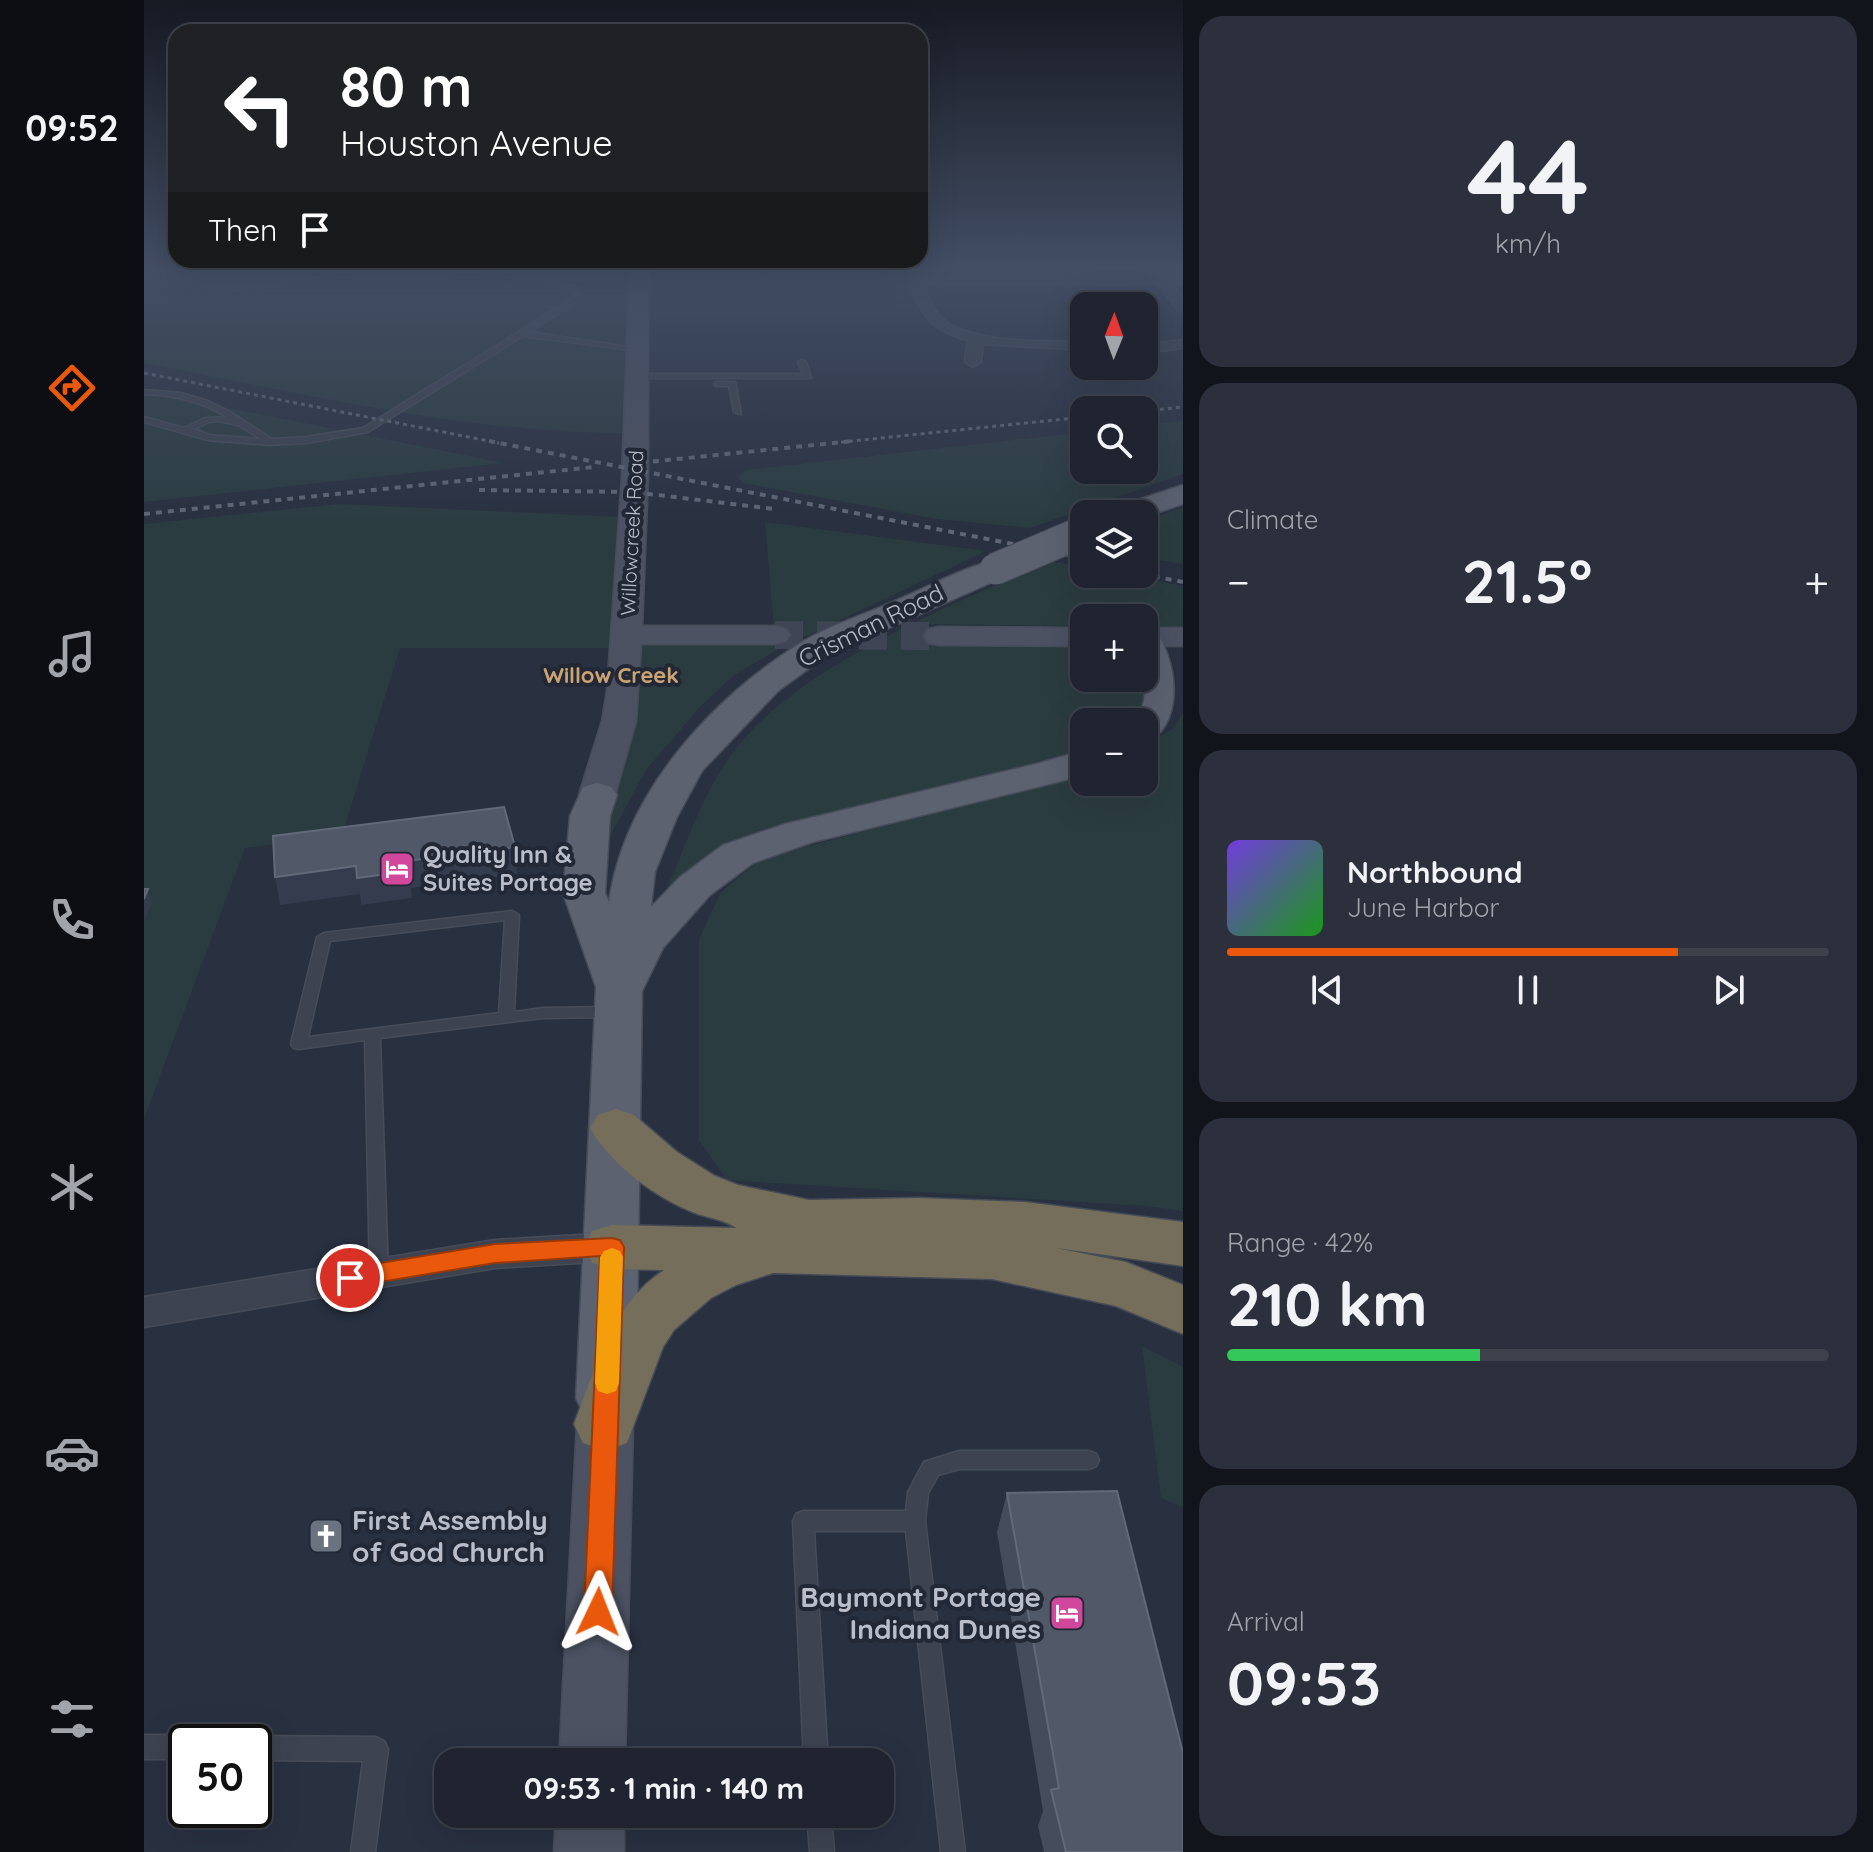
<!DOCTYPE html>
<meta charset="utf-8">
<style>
body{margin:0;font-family:Quicksand,sans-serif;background:#2c303c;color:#f1f3f6;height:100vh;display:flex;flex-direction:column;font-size:30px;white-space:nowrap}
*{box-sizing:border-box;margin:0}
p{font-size:26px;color:#a1a4ab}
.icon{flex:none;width:44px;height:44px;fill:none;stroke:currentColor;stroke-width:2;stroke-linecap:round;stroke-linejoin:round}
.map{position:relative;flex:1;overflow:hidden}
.drawer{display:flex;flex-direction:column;gap:16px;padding:16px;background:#11141a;width:690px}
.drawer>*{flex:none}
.top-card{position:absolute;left:24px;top:24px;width:760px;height:244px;border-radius:24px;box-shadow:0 8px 32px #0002,0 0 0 2px #3c414c;background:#202124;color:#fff;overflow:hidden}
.needle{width:52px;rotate:1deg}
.tools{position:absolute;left:926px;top:292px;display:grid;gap:16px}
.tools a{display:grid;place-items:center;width:88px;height:88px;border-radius:16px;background:#1f2430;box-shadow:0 8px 32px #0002,0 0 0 2px #3c414c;font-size:40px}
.speed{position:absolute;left:24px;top:1724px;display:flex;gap:16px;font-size:40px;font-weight:700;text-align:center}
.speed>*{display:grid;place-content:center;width:104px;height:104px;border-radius:50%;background:#1f2430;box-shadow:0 8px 32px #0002,0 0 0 2px #3c414c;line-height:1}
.speed .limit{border:4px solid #111;border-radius:12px;background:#fff;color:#111}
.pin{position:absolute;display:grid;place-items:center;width:68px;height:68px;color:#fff;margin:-34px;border:4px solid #fff;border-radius:50%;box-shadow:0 2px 8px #0007}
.me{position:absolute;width:88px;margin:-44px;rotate:2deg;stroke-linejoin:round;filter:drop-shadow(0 0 6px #0008)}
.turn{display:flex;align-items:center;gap:28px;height:168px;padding:0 40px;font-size:36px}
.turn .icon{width:104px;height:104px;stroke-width:2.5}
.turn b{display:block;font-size:56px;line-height:68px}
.then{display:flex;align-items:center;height:76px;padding:0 40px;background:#0003;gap:16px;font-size:30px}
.big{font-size:60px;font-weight:700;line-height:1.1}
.drawer .tile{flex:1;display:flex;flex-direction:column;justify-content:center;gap:12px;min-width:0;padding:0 28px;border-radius:24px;background:#2c303c}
.drawer .dial{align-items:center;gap:0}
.dial b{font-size:104px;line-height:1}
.song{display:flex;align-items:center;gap:24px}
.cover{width:96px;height:96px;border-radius:12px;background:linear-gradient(135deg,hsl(260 70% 55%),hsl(120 70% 35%))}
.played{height:8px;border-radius:4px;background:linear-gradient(90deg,#ea580c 75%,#3c414c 75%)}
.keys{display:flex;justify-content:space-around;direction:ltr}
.heat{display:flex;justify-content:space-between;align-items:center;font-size:44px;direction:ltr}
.charge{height:12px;border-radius:6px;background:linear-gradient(90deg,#34c759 42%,#3c414c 0)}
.trip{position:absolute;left:290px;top:1748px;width:460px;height:80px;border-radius:24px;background:#1f2430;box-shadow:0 8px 32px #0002,0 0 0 2px #3c414c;font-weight:700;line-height:80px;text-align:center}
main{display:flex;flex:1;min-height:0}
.menu{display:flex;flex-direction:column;width:144px;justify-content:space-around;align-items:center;background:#0c0e13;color:#a1a4ab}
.menu .icon{width:56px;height:56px}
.menu .current{color:#ea580c}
.menu b{font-size:36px;color:#f1f3f6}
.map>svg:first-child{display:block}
.green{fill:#2b3c41}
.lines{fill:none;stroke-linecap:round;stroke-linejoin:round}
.secondary-tunnel{stroke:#3f4555;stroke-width:28;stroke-dasharray:28 14;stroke-linecap:butt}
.lane-casing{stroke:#474c59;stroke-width:3}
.street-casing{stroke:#474c59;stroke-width:3}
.secondary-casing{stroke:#474c59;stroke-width:3}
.primary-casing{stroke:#474c59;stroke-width:3}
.highway-casing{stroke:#454b57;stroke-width:3}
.lane{fill:#3d4350;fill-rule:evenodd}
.street{fill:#3d4350;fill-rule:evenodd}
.secondary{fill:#4c5262;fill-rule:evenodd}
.primary{fill:#5c6270;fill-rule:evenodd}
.highway{fill:#756e5b;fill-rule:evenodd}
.rail-far1{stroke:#606676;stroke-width:3;stroke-dasharray:4 4;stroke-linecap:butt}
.rail{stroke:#606676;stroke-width:4;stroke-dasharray:6 6;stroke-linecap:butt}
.primary-bridge-casing{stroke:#474c59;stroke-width:33;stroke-linecap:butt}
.primary-bridge{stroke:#5c6270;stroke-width:31}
.wall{fill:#454d5d}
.shaded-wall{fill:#343c4d}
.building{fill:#515969;stroke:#626978;stroke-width:2}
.route{fill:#ea580c;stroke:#983908;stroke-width:2}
.slow{fill:#f59e0b}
.labels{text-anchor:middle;stroke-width:8;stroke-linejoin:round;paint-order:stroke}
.far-street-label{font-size:20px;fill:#babeca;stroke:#222835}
.far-neighbourhood-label{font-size:22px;font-weight:bold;fill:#cca474;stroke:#222835}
.street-label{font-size:24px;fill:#babeca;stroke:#222835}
.poi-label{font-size:24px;font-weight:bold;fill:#babeca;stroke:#222835;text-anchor:start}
.near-poi-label{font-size:28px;font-weight:bold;fill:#babeca;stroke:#222835;text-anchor:start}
</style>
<main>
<nav class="menu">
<b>09:52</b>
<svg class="icon current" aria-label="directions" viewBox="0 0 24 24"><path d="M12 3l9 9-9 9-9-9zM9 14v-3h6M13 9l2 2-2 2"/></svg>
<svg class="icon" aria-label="music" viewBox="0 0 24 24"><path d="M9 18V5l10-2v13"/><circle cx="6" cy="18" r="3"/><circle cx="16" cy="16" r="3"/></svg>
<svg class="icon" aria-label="phone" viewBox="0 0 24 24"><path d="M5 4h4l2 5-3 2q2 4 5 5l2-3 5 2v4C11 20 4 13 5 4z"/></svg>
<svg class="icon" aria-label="climate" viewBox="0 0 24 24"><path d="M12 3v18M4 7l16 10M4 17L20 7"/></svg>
<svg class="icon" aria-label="car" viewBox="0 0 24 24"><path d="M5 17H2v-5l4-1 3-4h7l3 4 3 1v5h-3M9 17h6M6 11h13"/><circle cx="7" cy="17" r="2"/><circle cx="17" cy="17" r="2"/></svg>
<svg class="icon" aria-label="filters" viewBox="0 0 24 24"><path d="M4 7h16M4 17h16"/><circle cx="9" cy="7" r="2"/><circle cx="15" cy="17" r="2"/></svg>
</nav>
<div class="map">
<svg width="1039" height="1852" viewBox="0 0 1039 1852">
<rect width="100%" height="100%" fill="#293040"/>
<g class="green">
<path d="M 0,267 L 492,267 L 480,433 C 318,433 159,393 0,363 Z"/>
<polygon points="0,391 360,463 0,502"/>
<polygon points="1039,421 1039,474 886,528 793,519 599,483 594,476 602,470 940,432 940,470 1000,470 1000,425"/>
<polygon points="195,504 476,517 466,648 256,648 198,835 101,848 0,1119 0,524"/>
<polygon points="1039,507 1039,564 1000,558 1000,522"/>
<polygon points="621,522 842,551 635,649 590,675 556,707 502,770 460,847 492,705 494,642 631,641"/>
<path d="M 904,561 L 940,567 L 940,574 L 977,574 L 1039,586 L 1039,626 L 1000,626 L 1000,618 L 940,618 L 940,626 L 783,624 L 790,641 L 940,643 L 940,678 L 1000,678 L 1000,674 L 1003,705 L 987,722 L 940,722 L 940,749 L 922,757 L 649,823 L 583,847 L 522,891 C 541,847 557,798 585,758 C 649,666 804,608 904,561 Z"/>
<polygon points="1039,712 1039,1211 1003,1206 583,1180 555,1140 555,939 577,892 617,859 940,772 940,782 1000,782 1000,746 1030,728"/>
<polygon points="998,1346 1039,1367 1039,1507 1017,1498"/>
</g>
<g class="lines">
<polyline class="secondary-tunnel" points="631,635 795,636"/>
<defs>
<g id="lane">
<path d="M 26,267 L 32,267 L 31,274 C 84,296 137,280 191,269 L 188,267 C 271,267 353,266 434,287 L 438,298 L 385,332 L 498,349 L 494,351 L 379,336 L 224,432 L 162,443 L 126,445 L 64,440 L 0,422 L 0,417 L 40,428 L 61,418 L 83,417 C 57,401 30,395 0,394 L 0,390 L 37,393 L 64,401 L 86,412 L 128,439 L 162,437 L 219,428 L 431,297 L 429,289 C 358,271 272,266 199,272 C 185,273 171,278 157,280 C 112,290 69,295 26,276 ZM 75,421 L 94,425 L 117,439 L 65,435 L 50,429 L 65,422 Z"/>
<polygon points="658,360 662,362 667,378 494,378 490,376 494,374 659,374 654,362"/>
<polygon points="571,382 591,382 597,414 590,412 585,386 571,386"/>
<path d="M 368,911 L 375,915 L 370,1012 L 399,1008 L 467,1007 L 474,1012 L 467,1017 L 399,1018 L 236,1038 L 244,1273 L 241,1278 L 235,1280 L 229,1278 L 226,1273 L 221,1040 L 155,1049 L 150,1048 L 147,1044 L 173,937 L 180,933 ZM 361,920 L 355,1013 L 164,1037 L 186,941 Z"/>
<polygon points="815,1451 945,1451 952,1454 955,1460 952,1466 945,1469 815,1469 794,1475 784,1493 781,1521 821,1852 797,1852 762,1531 670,1531 684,1762 660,1762 649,1521 652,1514 659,1511 762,1511 764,1492 780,1462"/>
<polygon points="0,1735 42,1735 50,1739 52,1742 42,1742 42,1759 0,1759"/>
<polygon points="110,1736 232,1737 240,1741 244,1749 231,1852 207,1852 219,1761 110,1760 110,1742 101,1742"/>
<polygon points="663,1814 687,1814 690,1852 666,1852"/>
</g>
<g id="street">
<path d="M 760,267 L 773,267 L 777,276 L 1007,276 L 1002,270 L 1012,267 L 1021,276 L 1039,276 L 1039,284 L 1028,284 L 1039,298 L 1039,311 L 1034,310 L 1013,284 L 780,284 C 784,294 787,305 793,313 C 816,345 904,341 940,342 L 940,350 L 839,344 L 837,362 L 829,367 L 821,362 L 824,340 C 778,329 776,307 760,267 Z"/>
<polygon points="1039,340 1039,348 1000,353 1000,345"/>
<polygon points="468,1233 480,1237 486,1247 480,1257 468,1261 351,1268 0,1327 0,1297 351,1240"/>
</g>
<g id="secondary">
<polygon points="486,267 504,267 504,477 498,626 631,626 642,629 646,635 642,641 631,644 497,644 492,721 471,795 466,803 453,806 440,803 435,795 458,721 463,691 478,477"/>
<polygon points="795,627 940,628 940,646 795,645 784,643 780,636 784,629"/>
<rect x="1000" y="628" width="39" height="18"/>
<polygon points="461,1399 481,1407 489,1424 481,1762 415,1762 433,1424 441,1407"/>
<polygon points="412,1814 480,1814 480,1852 410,1852"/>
</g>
<g id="primary">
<polygon points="1039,485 1039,504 1000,517 1000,514 964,514 969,508"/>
<path d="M 851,560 L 862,562 L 867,569 L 862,576 L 682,656 L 634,691 L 558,771 L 533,817 L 511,872 L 507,907 L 536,877 L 579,845 L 641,824 L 896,763 L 940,750 L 940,774 L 922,780 L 669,842 L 609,863 L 566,895 L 519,948 L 498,991 L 492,1398 L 483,1417 L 462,1424 L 441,1417 L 432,1398 L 452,987 L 419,893 L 426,816 L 439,787 L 453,783 L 467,787 L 473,795 L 466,816 L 461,893 L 465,902 C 480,794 566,700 655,644 C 685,625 723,614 755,599 C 786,586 818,568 851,560 Z"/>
<path d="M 1000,629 L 1012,632 C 1036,666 1039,729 1000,743 L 1000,722 L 989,722 C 1009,704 1000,655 1000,629 Z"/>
</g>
<path id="highway" d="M 472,1109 L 490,1115 L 533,1152 L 571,1176 L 594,1185 L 665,1200 L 775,1198 L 881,1202 L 1039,1222 L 1039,1266 L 912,1248 L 982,1262 L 1039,1285 L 1039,1334 L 972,1306 L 848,1279 L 629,1273 L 592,1285 L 567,1298 L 530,1330 L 519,1347 L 483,1443 L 461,1451 L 439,1443 L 430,1424 C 452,1368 467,1305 520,1270 L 468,1269 L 448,1263 L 440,1247 L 448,1231 L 468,1225 L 592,1228 C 582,1220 564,1218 551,1213 C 512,1198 467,1165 446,1128 L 454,1115 Z"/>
</defs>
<use href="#lane" class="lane-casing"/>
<use href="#street" class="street-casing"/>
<use href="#secondary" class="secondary-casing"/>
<use href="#primary" class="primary-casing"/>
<use href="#highway" class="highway-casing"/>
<use href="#lane" class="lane"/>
<use href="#street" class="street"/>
<use href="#secondary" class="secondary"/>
<use href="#primary" class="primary"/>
<use href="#highway" class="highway"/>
<g class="rail-far1">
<polyline points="0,373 355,443"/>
<polyline points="1000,411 1039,407"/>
<polyline points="689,443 940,417"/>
</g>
<g class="rail">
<polyline points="345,441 940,558"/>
<polyline points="485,464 709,441"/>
<polyline points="335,490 489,492 630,509"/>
<polyline points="0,514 450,467"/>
<polyline points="998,574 1039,582"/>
</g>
<defs>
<polyline id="primary-bridge" points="851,569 931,535"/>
</defs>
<use href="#primary-bridge" class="primary-bridge-casing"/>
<use href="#primary-bridge" class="primary-bridge"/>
</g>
<polygon class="wall" points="863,1493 1039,1852 900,1852 894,1826 899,1811 853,1532"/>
<g class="shaded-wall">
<polygon points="371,847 373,874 267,888 268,898 217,905 216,894 136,905 131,877"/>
<polygon points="4,889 8,904 0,921 0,899"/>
</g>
<g class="building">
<polygon points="360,807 371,847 263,861 265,871 213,878 212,866 131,877 129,836"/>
<polygon points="0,889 4,889 0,899"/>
<polygon points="973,1491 1039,1753 1039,1852 922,1852 907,1790 915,1788 863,1493"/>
</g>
<linearGradient id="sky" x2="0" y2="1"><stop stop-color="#171a23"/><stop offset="0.51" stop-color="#434e64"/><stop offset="1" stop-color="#434e64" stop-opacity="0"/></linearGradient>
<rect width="1039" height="526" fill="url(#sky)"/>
<polygon class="route" points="468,1238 476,1240 480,1247 468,1612 464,1622 454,1626 444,1622 440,1612 456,1256 351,1263 206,1287 198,1284 194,1278 198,1271 206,1268 351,1244"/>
<polygon class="slow" points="468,1248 476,1251 479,1257 475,1383 472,1391 463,1394 454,1391 451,1383 456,1257 460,1251"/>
<defs>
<symbol id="hotel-square" viewBox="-11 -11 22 22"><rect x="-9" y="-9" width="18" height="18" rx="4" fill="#d1479c" stroke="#222835"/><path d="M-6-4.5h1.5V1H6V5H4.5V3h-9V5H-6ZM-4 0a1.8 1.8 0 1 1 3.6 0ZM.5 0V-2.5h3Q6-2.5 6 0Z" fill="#fff"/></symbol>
<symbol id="church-square" viewBox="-11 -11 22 22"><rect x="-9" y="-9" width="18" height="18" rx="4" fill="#6b7280" stroke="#222835"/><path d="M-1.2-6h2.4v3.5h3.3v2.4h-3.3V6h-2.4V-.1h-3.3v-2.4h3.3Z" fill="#fff"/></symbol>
</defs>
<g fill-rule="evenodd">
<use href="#hotel-square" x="233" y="849" width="40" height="40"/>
<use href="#church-square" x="162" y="1516" width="40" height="40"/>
<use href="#hotel-square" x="903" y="1593" width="40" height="40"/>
</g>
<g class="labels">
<g class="far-street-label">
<text transform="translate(488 533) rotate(-87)" y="7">Willowcreek Road</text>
</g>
<g class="far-neighbourhood-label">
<text x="467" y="683">Willow Creek</text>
</g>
<g class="street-label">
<text transform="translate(727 626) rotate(-26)" y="8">Crisman Road</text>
</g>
<g class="poi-label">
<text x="279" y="863">Quality Inn &amp;<tspan x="279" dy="28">Suites Portage</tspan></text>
</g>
<g class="near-poi-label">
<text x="208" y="1530">First Assembly<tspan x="208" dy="32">of God Church</tspan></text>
<text x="897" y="1607" text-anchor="end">Baymont Portage<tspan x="897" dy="32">Indiana Dunes</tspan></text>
</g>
</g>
</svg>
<div class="tools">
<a><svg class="needle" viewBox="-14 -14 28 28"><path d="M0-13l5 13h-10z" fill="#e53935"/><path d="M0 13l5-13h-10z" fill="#a1a4ab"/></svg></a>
<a><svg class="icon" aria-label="search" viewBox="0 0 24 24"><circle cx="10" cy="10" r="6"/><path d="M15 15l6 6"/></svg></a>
<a><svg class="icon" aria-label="layers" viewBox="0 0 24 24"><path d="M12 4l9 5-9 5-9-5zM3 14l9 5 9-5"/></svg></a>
<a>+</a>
<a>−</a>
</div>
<div class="speed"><div class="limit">50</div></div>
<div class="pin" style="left:206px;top:1278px;background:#d93025"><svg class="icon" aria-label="arrive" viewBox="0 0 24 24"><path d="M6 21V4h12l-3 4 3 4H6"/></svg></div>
<svg class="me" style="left:454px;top:1612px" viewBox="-20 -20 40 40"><path d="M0-17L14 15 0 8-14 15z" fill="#ea580c" stroke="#fff" stroke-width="4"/></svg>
<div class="trip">09:53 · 1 min · 140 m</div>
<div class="top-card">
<div class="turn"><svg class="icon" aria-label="left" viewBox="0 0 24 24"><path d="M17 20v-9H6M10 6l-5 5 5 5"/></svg><div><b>80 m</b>Houston Avenue</div></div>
<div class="then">Then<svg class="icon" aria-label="arrive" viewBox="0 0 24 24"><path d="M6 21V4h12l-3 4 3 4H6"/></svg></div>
</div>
</div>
<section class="drawer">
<div class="tile dial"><b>44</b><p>km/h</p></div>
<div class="tile"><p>Climate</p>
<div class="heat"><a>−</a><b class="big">21.5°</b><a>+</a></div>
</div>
<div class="tile">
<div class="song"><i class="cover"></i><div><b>Northbound</b><p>June Harbor</p></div></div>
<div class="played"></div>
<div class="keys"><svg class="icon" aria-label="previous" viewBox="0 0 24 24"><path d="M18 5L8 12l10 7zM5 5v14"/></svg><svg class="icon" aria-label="pause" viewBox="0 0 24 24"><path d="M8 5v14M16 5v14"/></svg><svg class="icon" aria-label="next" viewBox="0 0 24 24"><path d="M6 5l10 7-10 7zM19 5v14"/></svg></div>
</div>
<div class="tile"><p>Range · 42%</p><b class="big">210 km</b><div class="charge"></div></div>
<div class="tile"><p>Arrival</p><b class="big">09:53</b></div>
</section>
</main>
